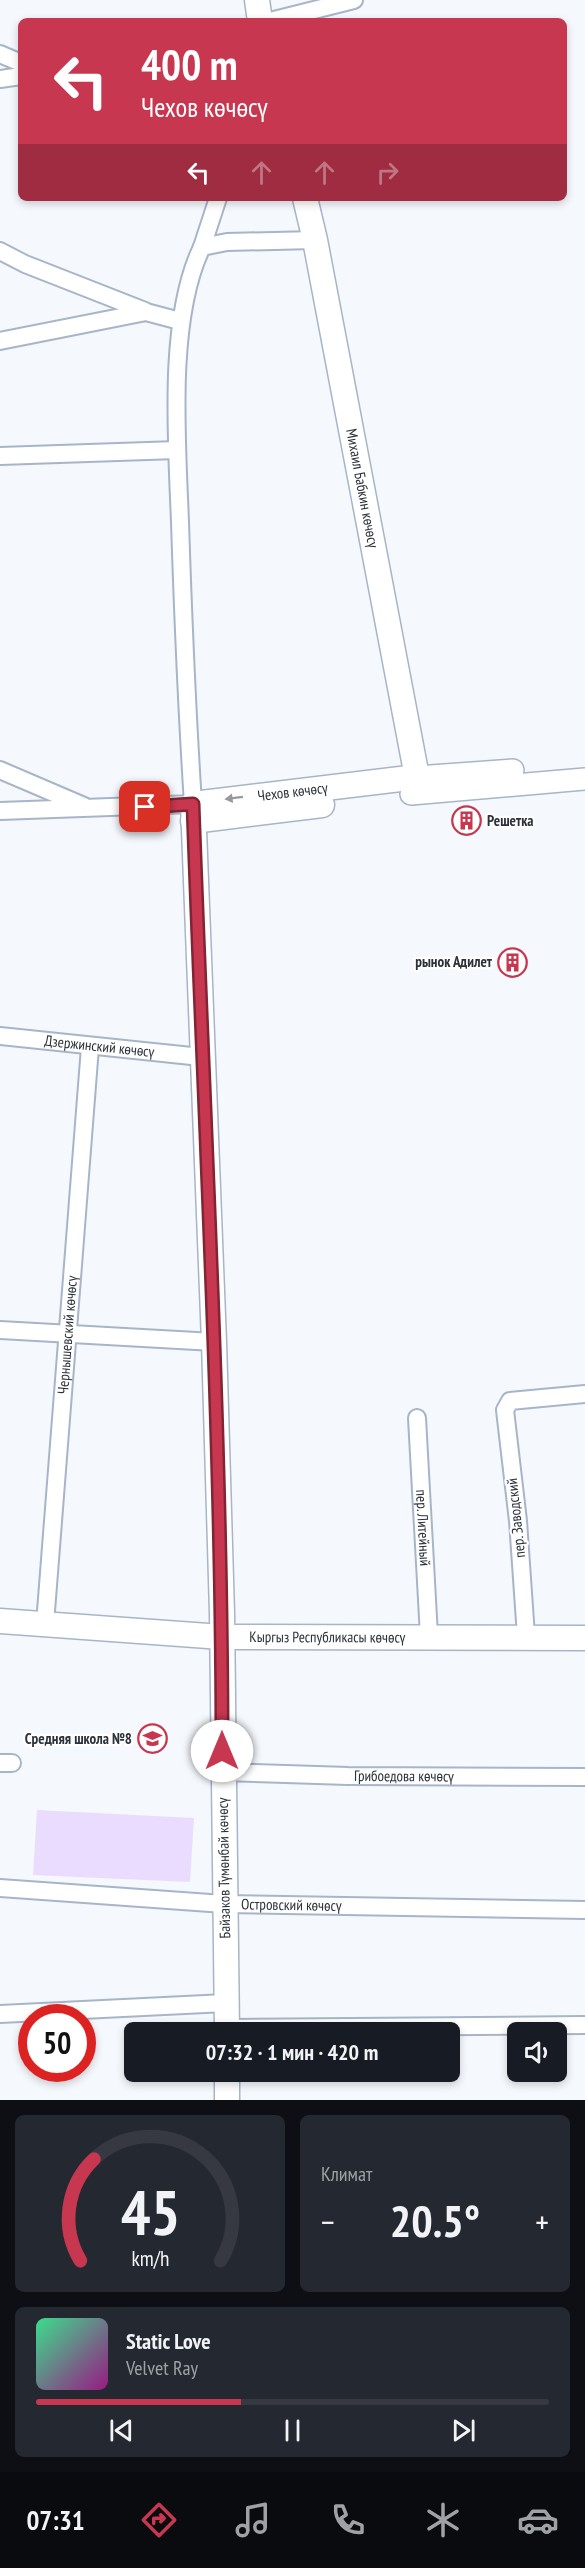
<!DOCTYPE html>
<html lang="ru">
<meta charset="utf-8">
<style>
body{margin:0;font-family:"PT Sans Narrow",sans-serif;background:#242831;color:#f1f3f6;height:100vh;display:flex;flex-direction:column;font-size:22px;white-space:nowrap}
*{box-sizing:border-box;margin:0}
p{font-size:20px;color:#9ea1a6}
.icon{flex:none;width:33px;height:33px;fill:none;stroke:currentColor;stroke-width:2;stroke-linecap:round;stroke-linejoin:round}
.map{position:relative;height:2100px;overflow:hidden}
.sheet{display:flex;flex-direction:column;gap:15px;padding:15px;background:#0d0f14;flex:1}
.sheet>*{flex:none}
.guide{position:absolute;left:18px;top:18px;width:549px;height:183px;border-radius:9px;box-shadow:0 3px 9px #0003;background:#c73750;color:#fff;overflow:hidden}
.controls{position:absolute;left:507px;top:2022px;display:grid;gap:12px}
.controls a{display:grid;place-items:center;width:60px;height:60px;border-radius:9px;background:#171b24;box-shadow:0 3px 9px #0003;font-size:30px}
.speed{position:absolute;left:18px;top:2004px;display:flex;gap:12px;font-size:30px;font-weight:700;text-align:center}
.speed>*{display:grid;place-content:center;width:78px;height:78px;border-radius:50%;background:#171b24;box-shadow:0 3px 9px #0003;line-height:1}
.speed .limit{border:9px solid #d22;background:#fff;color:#111}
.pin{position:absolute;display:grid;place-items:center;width:51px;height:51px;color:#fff;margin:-26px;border-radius:12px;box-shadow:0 3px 9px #0006}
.me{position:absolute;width:66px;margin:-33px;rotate:0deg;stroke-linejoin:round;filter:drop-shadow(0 0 4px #0008)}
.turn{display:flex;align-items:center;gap:21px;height:126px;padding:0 24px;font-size:27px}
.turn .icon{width:78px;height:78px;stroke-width:2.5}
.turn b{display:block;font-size:42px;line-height:51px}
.lanes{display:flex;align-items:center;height:57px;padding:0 24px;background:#0003;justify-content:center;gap:30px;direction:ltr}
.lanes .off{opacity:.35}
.big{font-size:45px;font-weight:800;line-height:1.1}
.sheet .widget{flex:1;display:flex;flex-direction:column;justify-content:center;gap:9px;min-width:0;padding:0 21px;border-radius:9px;background:#242831}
.sheet .dial{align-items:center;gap:0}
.dial svg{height:156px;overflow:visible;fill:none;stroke:#363941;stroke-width:7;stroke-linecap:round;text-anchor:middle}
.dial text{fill:#f1f3f6;stroke:none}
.song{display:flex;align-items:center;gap:18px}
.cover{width:72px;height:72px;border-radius:9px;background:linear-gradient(135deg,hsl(150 70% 55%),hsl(310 70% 35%))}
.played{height:6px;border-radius:3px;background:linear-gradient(90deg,#c73750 40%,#363941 40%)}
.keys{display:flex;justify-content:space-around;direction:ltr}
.heat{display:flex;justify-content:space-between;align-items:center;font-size:33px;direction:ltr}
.sheet .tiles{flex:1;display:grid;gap:15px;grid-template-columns:1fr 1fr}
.widget:last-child{grid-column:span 2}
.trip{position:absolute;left:124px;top:2022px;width:336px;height:60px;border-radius:9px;background:#171b24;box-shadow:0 3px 9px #0003;font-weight:800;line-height:60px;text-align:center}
.menu{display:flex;height:96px;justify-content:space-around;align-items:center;background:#090b0e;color:#9ea1a6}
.menu .icon{width:42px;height:42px}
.menu .current{color:#c73750}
.menu b{font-size:27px;color:#f1f3f6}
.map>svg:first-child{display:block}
.green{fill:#eadcfe}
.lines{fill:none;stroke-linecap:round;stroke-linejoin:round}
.minor-casing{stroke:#a7b5c9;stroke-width:20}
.tertiary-casing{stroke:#a7b5c9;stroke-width:24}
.secondary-casing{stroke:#a7b5c9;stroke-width:27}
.minor{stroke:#fff;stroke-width:16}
.tertiary{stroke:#fff;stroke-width:21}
.secondary{stroke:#fff;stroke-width:24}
.oneway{fill:#96989c}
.route-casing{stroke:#812434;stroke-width:15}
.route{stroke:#c73750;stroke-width:10}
.labels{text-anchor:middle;stroke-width:4.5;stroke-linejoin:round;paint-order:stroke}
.street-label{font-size:15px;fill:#2c323a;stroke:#fff}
.poi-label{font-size:15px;font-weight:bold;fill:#2c323a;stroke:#fff;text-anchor:end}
</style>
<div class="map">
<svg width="585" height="2100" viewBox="0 0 585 2100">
<rect width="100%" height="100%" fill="#f5f8fd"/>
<polygon class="green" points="37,1810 194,1818 190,1882 33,1875"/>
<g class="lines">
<defs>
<g id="minor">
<polyline points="270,21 354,0"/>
<polyline points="0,54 21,63"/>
<polyline points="0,79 21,76"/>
<polyline points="202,247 218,198"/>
<polyline points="0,251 25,264 145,311"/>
<polyline points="0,341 146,312 180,321"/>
<polyline points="0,456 177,450"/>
<polyline points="0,770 84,806"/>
<path d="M 0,811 L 193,804 C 187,710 183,616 180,522 C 177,441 167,319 202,247 L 227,242 L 315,240"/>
<path id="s1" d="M 0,1036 L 201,1057"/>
<polyline points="0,1330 214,1342"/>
<path id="s2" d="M 417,1418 L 429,1636"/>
<path id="s3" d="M 45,1624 L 90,1047"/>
<polyline points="526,1636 518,1521 505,1410 510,1401 585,1394"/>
<polyline points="0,1763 12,1763"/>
<path id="s4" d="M 222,1772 L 348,1776 L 585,1777"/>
<path id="s5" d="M 0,1888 L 224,1904 L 585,1910"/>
<polyline points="0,2014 226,2003"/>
<polyline points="227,2028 585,2025"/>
</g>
<g id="tertiary">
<polyline points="417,777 513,770"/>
<polyline points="411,794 585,779"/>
</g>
<g id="secondary">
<polyline points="257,0 260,21"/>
<path id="s6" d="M 305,198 L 315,240 L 417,777 L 417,787 L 413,792"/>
<polyline points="193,821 322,805"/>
<path id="s7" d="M 0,1621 L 222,1637 L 585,1638"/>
<path id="s8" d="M 227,2032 L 222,1613 L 214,1342 L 193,804 L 417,777"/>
<polyline points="227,2072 227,2100"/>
</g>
</defs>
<use href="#minor" class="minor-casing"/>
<use href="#tertiary" class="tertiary-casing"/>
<use href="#secondary" class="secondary-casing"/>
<use href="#minor" class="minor"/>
<use href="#tertiary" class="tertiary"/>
<use href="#secondary" class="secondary"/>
</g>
<defs><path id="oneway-solid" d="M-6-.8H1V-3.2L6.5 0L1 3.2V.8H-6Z" transform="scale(1.5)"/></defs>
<use class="oneway" href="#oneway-solid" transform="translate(234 798) rotate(173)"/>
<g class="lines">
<defs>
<path id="route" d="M 145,807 L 193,804 C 204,1120 222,1436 222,1751"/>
</defs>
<use href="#route" class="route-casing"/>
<use href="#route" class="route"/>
</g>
<defs>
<symbol id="building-ring" viewBox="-11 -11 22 22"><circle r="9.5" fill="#fff" stroke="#c73750" stroke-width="1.5"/><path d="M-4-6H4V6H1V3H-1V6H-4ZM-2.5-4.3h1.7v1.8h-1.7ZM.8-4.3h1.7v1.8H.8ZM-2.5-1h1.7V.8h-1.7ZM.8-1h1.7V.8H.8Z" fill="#c73750"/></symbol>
<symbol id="school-ring" viewBox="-11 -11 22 22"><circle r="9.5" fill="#fff" stroke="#c73750" stroke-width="1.5"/><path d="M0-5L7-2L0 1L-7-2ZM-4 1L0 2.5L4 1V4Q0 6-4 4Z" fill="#c73750"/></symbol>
</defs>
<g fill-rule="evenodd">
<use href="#building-ring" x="450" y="804" width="33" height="33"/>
<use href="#building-ring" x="496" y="946" width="33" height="33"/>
<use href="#school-ring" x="136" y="1722" width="33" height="33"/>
</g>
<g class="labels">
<g class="street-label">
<text dy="5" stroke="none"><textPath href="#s6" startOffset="296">Михаил Бабкин көчөсү</textPath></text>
<text dy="5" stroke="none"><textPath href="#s8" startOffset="1329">Чехов көчөсү</textPath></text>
<text dy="5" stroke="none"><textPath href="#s1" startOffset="100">Дзержинский көчөсү</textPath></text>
<text dy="5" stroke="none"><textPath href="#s3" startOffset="290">Чернышевский көчөсү</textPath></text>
<text transform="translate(516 1518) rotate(-96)" y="5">пер. Заводский</text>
<text dy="5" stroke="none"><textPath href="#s2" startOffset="110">пер. Литейный</textPath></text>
<text dy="5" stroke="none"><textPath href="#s7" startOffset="328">Кыргыз Республикасы көчөсү</textPath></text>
<text dy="5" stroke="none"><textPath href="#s4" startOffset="182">Грибоедова көчөсү</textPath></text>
<text transform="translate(224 1868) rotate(-91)" y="5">Байзаков Түмөнбай көчөсү</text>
<text dy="5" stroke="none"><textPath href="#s5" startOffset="292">Островский көчөсү</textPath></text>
</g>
<g class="poi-label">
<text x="487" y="826" text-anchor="start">Решетка</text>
<text x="492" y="967">рынок Адилет</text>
<text x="132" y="1744">Средняя школа №8</text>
</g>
</g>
</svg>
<div class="controls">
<a><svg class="icon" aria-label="sound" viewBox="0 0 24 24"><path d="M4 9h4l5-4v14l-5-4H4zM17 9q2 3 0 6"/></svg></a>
</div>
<div class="speed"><div class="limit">50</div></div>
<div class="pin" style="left:145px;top:807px;background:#d93025"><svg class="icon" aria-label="arrive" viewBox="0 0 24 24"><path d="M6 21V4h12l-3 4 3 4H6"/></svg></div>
<svg class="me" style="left:222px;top:1751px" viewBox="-20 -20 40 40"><circle r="19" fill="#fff"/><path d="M0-13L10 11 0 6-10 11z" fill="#c73750"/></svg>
<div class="trip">07:32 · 1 мин · 420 m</div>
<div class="guide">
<div class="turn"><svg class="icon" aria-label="left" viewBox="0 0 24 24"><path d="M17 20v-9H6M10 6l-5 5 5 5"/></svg><div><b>400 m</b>Чехов көчөсү</div></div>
<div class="lanes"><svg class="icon" aria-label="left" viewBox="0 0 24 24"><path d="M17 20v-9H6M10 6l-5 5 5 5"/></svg><svg class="icon off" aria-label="ahead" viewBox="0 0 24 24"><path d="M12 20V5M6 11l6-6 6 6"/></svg><svg class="icon off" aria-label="ahead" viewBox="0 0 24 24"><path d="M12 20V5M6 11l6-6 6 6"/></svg><svg class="icon off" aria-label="right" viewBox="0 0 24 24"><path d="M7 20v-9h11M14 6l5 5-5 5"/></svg></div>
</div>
</div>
<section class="sheet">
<div class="tiles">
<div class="widget dial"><svg viewBox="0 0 100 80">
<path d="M14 69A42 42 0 1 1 86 69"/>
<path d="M14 69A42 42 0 0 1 21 17" stroke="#c73750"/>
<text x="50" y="56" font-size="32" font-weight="700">45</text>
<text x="50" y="72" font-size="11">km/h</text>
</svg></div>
<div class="widget"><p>Климат</p>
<div class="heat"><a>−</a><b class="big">20.5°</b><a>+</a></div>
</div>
<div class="widget">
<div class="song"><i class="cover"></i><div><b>Static Love</b><p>Velvet Ray</p></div></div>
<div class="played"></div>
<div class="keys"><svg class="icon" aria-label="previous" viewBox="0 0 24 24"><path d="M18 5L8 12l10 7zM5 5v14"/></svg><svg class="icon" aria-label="pause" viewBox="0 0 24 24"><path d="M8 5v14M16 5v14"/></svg><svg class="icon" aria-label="next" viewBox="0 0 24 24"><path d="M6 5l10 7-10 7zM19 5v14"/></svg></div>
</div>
</div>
</section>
<nav class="menu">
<b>07:31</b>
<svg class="icon current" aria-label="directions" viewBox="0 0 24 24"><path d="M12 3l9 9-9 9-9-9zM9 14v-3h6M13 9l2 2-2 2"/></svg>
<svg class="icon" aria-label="music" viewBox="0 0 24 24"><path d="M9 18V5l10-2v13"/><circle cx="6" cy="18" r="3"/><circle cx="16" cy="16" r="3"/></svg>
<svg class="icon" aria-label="phone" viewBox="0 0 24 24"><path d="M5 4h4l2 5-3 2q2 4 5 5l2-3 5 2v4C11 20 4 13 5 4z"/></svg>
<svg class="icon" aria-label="climate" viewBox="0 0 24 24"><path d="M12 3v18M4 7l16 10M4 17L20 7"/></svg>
<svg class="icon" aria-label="car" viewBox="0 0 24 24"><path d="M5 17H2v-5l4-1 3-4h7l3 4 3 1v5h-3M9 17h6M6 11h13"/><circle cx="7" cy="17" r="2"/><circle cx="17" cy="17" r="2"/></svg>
</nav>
